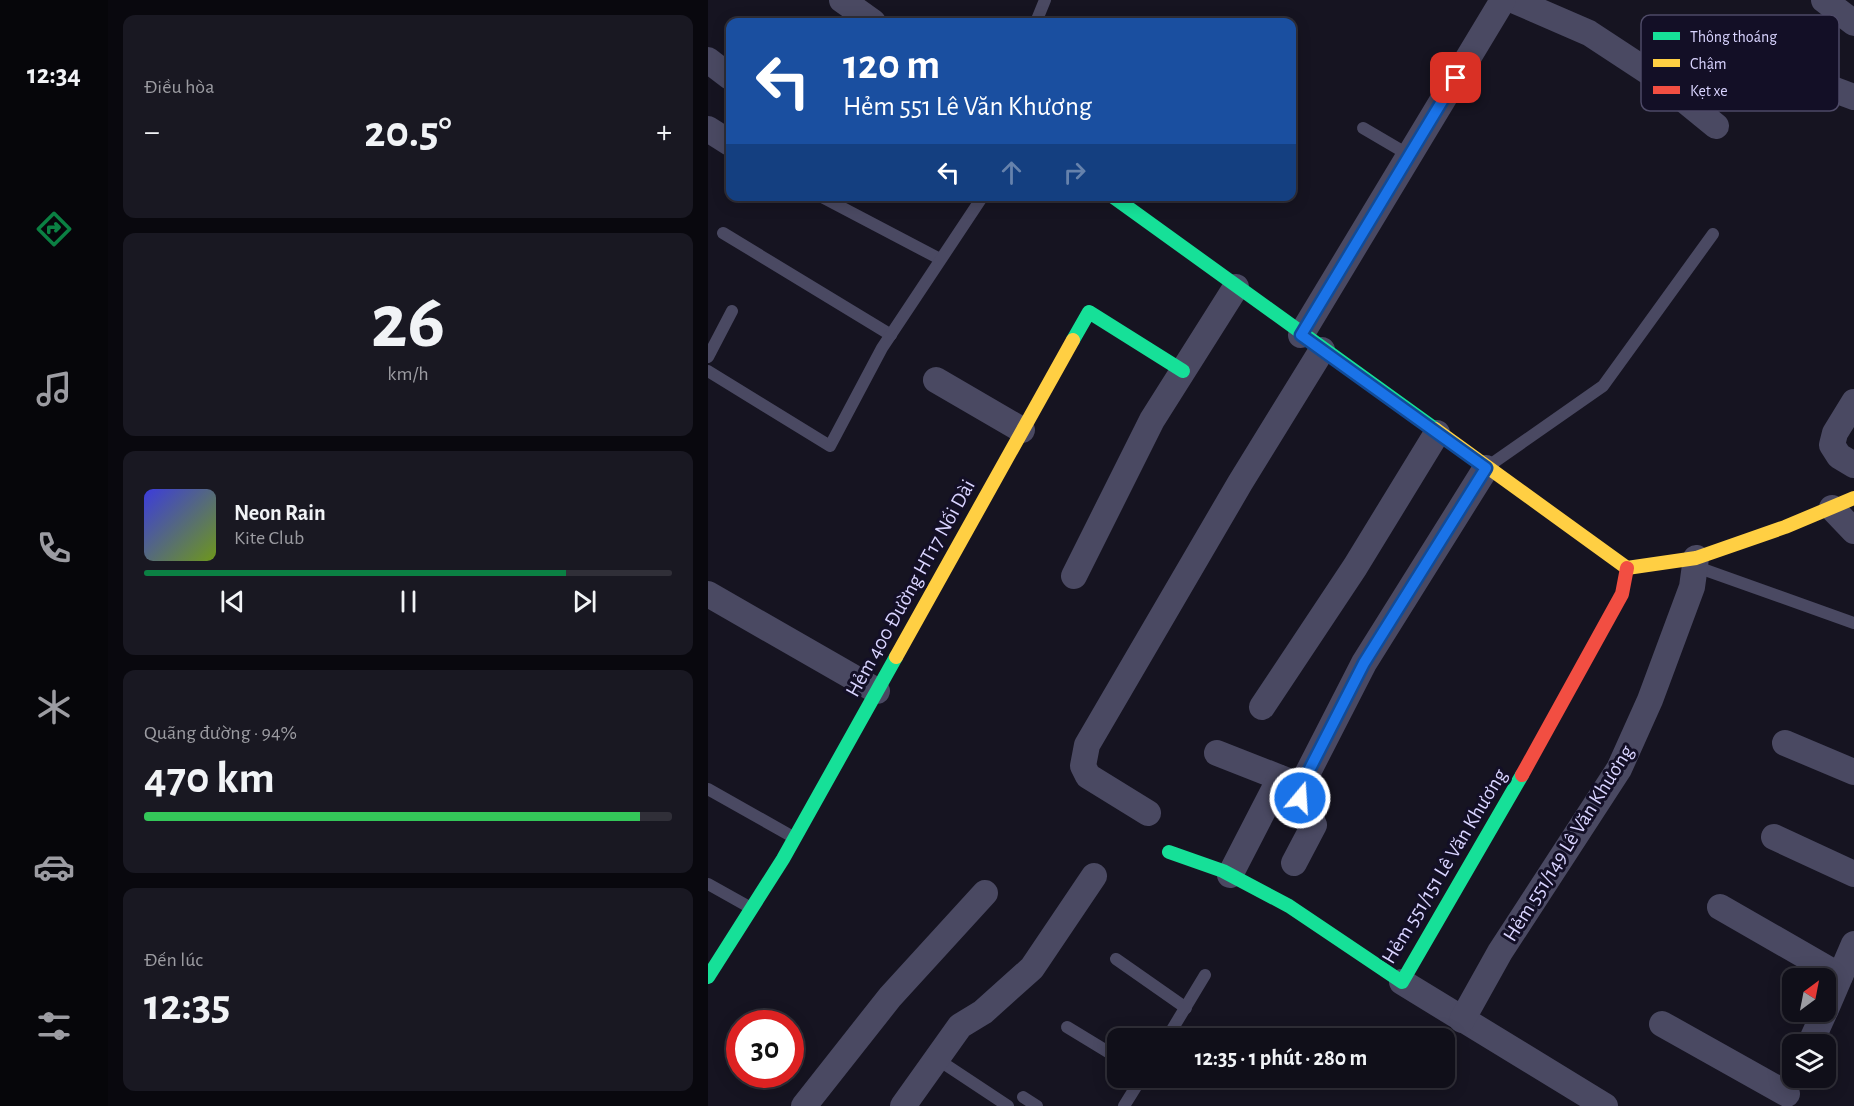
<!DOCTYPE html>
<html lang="vi">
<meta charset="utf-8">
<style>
body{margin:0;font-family:"Alegreya Sans",sans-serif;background:#191822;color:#f1f3f6;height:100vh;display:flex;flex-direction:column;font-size:22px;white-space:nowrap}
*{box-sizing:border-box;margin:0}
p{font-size:20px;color:#9c9ca2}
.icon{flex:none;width:33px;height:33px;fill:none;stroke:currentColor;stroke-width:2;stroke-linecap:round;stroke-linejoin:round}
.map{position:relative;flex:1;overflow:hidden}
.sheet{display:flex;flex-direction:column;gap:15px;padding:15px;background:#09080e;width:600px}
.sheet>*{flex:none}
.hud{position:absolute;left:18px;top:18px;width:570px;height:183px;border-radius:12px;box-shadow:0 3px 15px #0003,0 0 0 2px #302f38;background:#1a4fa0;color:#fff;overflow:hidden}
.needle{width:39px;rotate:32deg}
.buttons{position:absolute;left:1074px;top:968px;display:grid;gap:12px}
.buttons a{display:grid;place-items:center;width:54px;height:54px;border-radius:12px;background:#100f19;box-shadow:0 3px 15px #0003,0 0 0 2px #302f38;font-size:30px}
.speed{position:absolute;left:18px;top:1010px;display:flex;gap:12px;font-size:30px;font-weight:700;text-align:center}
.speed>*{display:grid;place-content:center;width:78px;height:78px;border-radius:50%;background:#100f19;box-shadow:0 3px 15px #0003,0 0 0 2px #302f38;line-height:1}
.speed .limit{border:9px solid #d22;background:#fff;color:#111}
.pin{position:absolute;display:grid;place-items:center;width:51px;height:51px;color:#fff;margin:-26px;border-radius:12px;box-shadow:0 3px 9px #0006}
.me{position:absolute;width:66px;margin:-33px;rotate:18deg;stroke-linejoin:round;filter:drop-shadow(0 0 4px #0008)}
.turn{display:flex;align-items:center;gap:21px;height:126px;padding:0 18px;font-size:27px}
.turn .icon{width:78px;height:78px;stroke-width:2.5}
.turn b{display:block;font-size:42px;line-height:51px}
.lanes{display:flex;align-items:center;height:57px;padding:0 18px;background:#0003;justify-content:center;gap:30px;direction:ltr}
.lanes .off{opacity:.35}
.big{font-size:45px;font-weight:600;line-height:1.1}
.sheet .widget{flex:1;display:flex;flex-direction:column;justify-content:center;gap:9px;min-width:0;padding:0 21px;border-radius:12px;background:#191822}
.sheet .dial{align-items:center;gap:0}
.dial b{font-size:78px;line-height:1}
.song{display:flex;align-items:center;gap:18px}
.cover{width:72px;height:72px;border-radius:9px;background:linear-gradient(135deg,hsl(240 70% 55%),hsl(80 70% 35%))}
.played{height:6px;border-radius:3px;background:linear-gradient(90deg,#0b8043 80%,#302f38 80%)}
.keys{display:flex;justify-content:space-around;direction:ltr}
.heat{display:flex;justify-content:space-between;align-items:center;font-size:33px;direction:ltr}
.charge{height:9px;border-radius:4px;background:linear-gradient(90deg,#34c759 94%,#302f38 0)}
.trip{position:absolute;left:399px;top:1028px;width:348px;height:60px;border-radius:12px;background:#100f19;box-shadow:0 3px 15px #0003,0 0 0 2px #302f38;font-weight:600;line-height:60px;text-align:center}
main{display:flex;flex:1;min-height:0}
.menu{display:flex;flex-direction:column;width:108px;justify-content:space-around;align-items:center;background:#06060a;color:#9c9ca2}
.menu .icon{width:42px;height:42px}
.menu .on{color:#0b8043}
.menu b{font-size:27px;color:#f1f3f6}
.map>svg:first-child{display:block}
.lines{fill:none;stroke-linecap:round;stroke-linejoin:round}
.lane{stroke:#4a4962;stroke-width:12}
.street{stroke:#4a4962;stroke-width:26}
.fast{stroke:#16e098;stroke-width:14}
.slow{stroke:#ffcf43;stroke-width:14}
.jam{stroke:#f24e42;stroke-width:14}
.route-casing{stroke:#114b97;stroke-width:15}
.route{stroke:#1a73e8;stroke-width:10}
.labels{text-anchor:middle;stroke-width:6;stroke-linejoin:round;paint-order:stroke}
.street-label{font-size:21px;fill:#d9d4ff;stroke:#130f26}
.key{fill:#130f26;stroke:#4e4a67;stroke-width:1.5}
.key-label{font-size:16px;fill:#d9d4ff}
</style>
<main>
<nav class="menu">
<b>12:34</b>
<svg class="icon on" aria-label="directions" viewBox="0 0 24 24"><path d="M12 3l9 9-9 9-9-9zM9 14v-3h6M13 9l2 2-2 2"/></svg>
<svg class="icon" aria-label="music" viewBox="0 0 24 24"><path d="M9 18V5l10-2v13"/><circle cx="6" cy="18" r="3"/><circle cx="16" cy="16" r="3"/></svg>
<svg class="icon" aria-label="phone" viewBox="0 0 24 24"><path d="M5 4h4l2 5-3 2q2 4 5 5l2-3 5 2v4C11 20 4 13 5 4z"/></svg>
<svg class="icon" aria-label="climate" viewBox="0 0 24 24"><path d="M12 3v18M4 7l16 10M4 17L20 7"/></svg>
<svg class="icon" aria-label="car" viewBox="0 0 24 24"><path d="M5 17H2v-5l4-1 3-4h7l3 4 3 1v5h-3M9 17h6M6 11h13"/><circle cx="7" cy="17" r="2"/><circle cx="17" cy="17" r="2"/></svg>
<svg class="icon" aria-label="filters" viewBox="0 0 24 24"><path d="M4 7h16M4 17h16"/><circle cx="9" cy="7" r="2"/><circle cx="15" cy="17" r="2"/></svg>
</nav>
<section class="sheet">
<div class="widget"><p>Điều hòa</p>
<div class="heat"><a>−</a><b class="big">20.5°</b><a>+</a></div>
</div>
<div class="widget dial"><b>26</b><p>km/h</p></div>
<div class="widget">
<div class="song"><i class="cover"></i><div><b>Neon Rain</b><p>Kite Club</p></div></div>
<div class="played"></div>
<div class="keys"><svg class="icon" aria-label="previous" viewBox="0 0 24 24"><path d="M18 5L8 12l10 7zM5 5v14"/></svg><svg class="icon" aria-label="pause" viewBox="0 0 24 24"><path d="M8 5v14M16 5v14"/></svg><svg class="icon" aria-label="next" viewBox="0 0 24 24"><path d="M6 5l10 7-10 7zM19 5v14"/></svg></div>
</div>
<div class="widget"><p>Quãng đường · 94%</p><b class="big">470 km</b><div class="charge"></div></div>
<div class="widget"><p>Đến lúc</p><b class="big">12:35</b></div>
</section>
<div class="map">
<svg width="1146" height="1106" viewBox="0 0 1146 1106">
<rect width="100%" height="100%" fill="#161421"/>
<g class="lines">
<g class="lane">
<polyline points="328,22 337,0"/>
<polyline points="655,128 701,155"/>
<polyline points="112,196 232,259"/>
<polyline points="15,233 183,335"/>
<polyline points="0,357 24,311"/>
<polyline points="0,371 122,446 174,348 275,196"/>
<polyline points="782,465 895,386 1005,234"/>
<polyline points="986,566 1146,623"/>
<polyline points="0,789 85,837"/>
<polyline points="0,884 43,908"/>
<polyline points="408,959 478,1008"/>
<polyline points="359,1027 410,1058"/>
<polyline points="459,1038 497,975"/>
<polyline points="229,1059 300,1106"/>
<polyline points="315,1097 329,1106"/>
<polyline points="416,1106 434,1077"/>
</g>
<g class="street">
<polyline points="134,0 165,22"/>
<polyline points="805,0 881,33 948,77 1008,126"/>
<polyline points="1116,0 1146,23"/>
<polyline points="1065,33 1094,51 1103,81 1146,97"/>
<polyline points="0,60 22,77"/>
<polyline points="0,129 22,143"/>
<polyline points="593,335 795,0"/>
<polyline points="228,380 314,430"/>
<polyline points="1146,402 1127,433 1124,445 1131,456 1146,465"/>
<polyline points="1124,508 1146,531"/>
<polyline points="366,576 444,420 528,287"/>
<polyline points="0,594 169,691"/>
<polyline points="554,707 647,567 729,433"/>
<polyline points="1077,743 1146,772"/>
<polyline points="509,753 593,786 656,663 778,468"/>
<polyline points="440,813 380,776 375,766 379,745 532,483 614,350"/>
<polyline points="1066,837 1146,874"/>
<polyline points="586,863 606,825 592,798 593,786"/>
<polyline points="522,875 572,778"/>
<polyline points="1012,907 1132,976"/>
<polyline points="694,982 897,1106"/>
<polyline points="1118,1009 1146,944"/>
<polyline points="754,1020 792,952 911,769 942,700 984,587 988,558"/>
<polyline points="954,1024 1079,1094"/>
<polyline points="1102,1044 1117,1011"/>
<polyline points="96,1106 182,997 277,893"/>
<polyline points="195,1106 252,1026 275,1012 324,968 386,876"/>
</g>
<g class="fast">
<polyline points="404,196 727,429"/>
<polyline points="365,340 381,312 475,371"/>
<polyline points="461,852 515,871 581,906 694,982 814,775"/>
<polyline points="0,977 75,859 188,657"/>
</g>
<g class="slow">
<polyline points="727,429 919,568 988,558 1077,527 1146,498"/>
<polyline points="188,657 365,340"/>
</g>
<polyline class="jam" points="814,775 914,594 919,568"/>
</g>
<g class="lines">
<defs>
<polyline id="route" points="592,798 593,786 656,663 778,468 593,335 748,78"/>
</defs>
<use href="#route" class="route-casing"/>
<use href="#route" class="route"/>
</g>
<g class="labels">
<g class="street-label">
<text transform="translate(202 588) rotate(-61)" y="7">Hẻm 400 Đường HT17 Nối Dài</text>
<text transform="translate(860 843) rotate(-58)" y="7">Hẻm 551/149 Lê Văn Khương</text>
<text transform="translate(736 866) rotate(-59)" y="7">Hẻm 551/151 Lê Văn Khương</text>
</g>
</g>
<rect x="933" y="15" width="198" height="96" rx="9" class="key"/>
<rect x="945" y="32" width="27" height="8" fill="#16e098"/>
<rect x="945" y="59" width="27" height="8" fill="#ffcf43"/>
<rect x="945" y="86" width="27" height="8" fill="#f24e42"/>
<g class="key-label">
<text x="982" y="42">Thông thoáng</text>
<text x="982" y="69">Chậm</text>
<text x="982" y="96">Kẹt xe</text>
</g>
</svg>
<div class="buttons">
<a><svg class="needle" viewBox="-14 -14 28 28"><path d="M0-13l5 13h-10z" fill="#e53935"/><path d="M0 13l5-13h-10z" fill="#9c9ca2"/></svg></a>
<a><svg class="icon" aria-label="layers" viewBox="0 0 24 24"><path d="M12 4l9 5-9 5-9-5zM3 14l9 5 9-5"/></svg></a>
</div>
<div class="speed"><div class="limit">30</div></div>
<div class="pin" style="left:748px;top:78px;background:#d93025"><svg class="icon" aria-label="arrive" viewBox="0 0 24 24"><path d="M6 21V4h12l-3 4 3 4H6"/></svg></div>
<svg class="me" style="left:592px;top:798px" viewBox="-20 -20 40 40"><circle r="17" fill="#1a73e8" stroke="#fff" stroke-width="3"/><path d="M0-11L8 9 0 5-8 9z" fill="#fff"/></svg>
<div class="trip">12:35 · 1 phút · 280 m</div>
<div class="hud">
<div class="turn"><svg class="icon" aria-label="left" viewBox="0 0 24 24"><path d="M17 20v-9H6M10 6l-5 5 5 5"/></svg><div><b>120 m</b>Hẻm 551 Lê Văn Khương</div></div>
<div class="lanes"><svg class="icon" aria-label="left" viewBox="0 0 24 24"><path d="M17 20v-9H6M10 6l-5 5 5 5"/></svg><svg class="icon off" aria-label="ahead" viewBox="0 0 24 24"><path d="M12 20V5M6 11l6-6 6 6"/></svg><svg class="icon off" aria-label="right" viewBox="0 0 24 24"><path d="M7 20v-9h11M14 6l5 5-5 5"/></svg></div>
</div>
</div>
</main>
